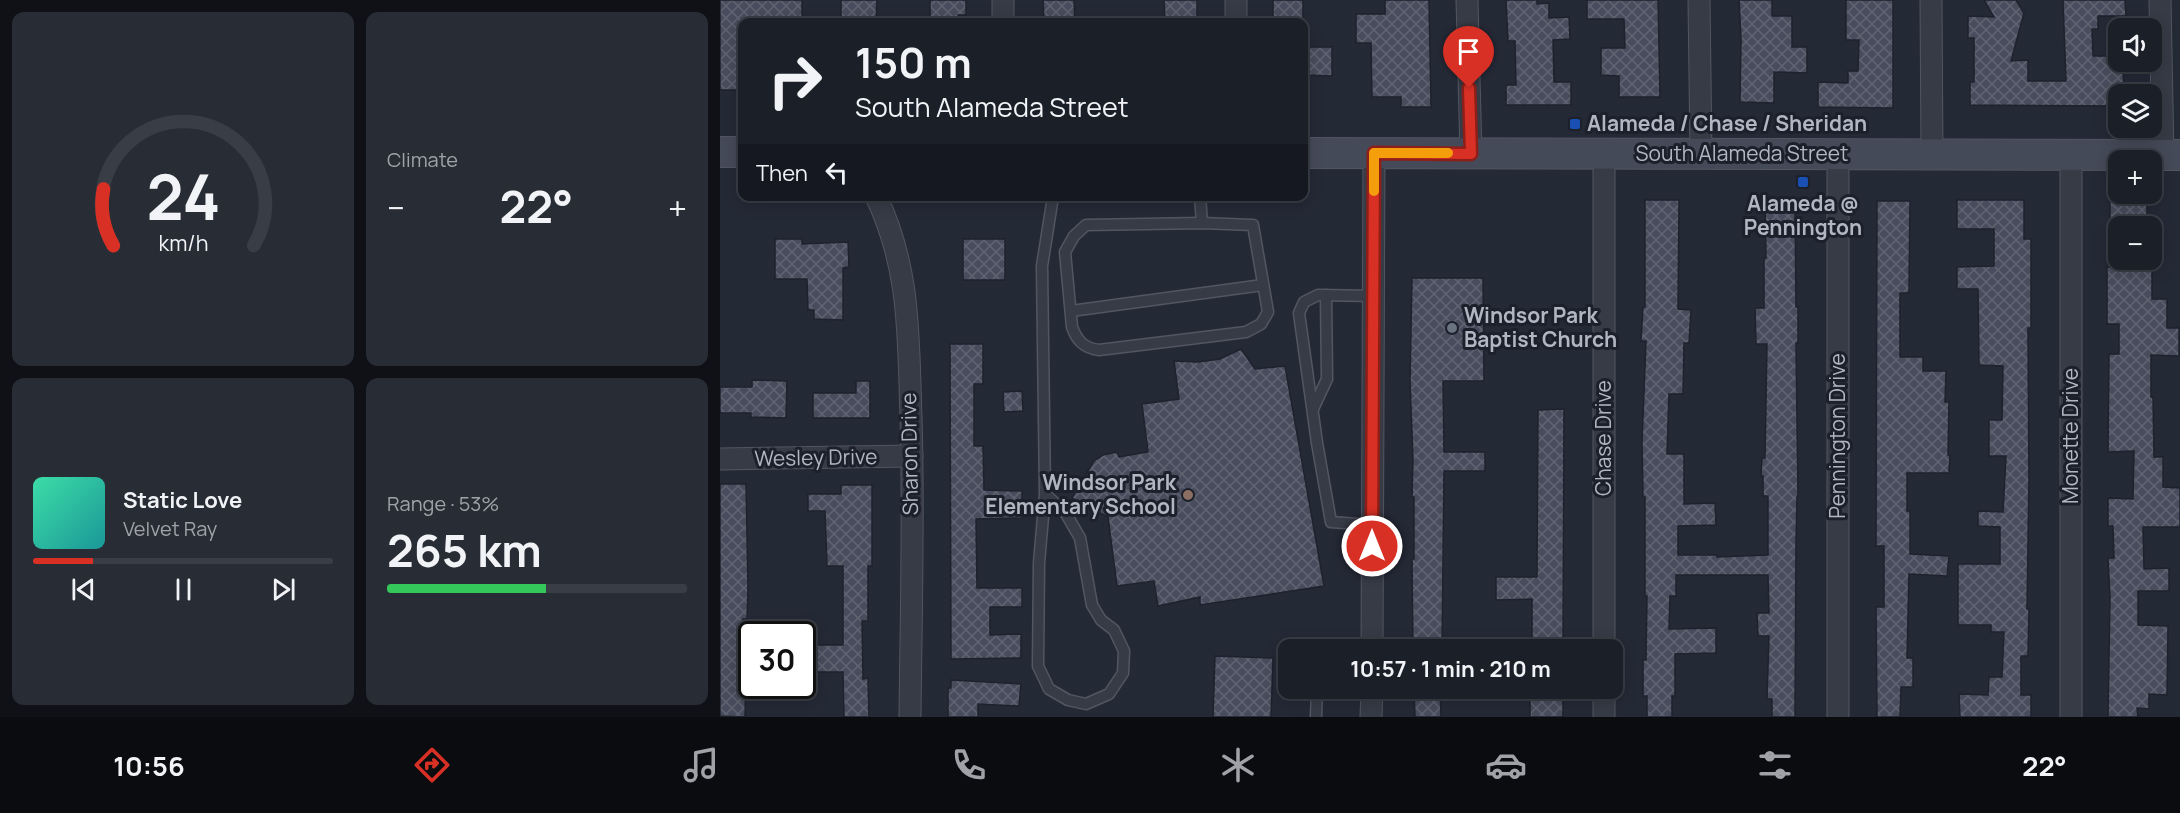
<!DOCTYPE html>
<meta charset="utf-8">
<style>
body{margin:0;font-family:Manrope,sans-serif;background:#282c34;color:#f1f3f6;height:100vh;display:flex;flex-direction:column;font-size:22px;white-space:nowrap}
*{box-sizing:border-box;margin:0}
p{font-size:20px;color:#a0a2a8}
.icon{flex:none;width:33px;height:33px;fill:none;stroke:currentColor;stroke-width:2;stroke-linecap:round;stroke-linejoin:round}
.map{position:relative;flex:1;overflow:hidden}
.sheet{display:flex;flex-direction:column;gap:12px;padding:12px;background:#0f1116;width:720px}
.sheet>*{flex:none}
.top-card{position:absolute;left:18px;top:18px;width:570px;height:183px;border-radius:12px;box-shadow:0 3px 15px #0003,0 0 0 2px #393d45;background:#1b1f28;color:#f1f3f6;overflow:hidden}
.tools{position:absolute;left:1388px;top:18px;display:grid;gap:12px}
.tools a{display:grid;place-items:center;width:54px;height:54px;border-radius:12px;background:#1b1f28;box-shadow:0 3px 15px #0003,0 0 0 2px #393d45;font-size:30px}
.speed{position:absolute;left:18px;top:621px;display:flex;gap:12px;font-size:30px;font-weight:700;text-align:center}
.speed>*{display:grid;place-content:center;width:78px;height:78px;border-radius:50%;background:#1b1f28;box-shadow:0 3px 15px #0003,0 0 0 2px #393d45;line-height:1}
.speed .limit{border:3px solid #111;border-radius:9px;background:#fff;color:#111}
.pin{position:absolute;display:grid;place-items:center;width:51px;height:51px;color:#fff;margin:-62px -26px;border-radius:50% 50% 50% 0;rotate:-45deg;box-shadow:0 0 6px #0007}
.pin .icon{rotate:45deg}
.me{position:absolute;width:66px;margin:-33px;rotate:0deg;stroke-linejoin:round;filter:drop-shadow(0 0 4px #0008)}
.turn{display:flex;align-items:center;gap:21px;height:126px;padding:0 18px;font-size:27px}
.turn .icon{width:78px;height:78px;stroke-width:2.5}
.turn b{display:block;font-size:42px;line-height:51px}
.then{display:flex;align-items:center;height:57px;padding:0 18px;background:#0003;gap:12px;font-size:22px}
.big{font-size:45px;font-weight:700;line-height:1.1}
.sheet .card{flex:1;display:flex;flex-direction:column;justify-content:center;gap:9px;min-width:0;padding:0 21px;border-radius:12px;background:#282c34}
.sheet .dial{align-items:center;gap:0}
.dial svg{height:156px;overflow:visible;fill:none;stroke:#393d45;stroke-width:7;stroke-linecap:round;text-anchor:middle}
.dial text{fill:#f1f3f6;stroke:none}
.song{display:flex;align-items:center;gap:18px}
.cover{width:72px;height:72px;border-radius:9px;background:linear-gradient(135deg,hsl(160 70% 55%),hsl(180 70% 35%))}
.played{height:6px;border-radius:3px;background:linear-gradient(90deg,#d93025 20%,#393d45 20%)}
.keys{display:flex;justify-content:space-around;direction:ltr}
.heat{display:flex;justify-content:space-between;align-items:center;font-size:33px;direction:ltr}
.charge{height:9px;border-radius:4px;background:linear-gradient(90deg,#34c759 53%,#393d45 0)}
.sheet .tiles{flex:1;display:grid;gap:12px;grid-template-columns:repeat(2,1fr)}
.trip{position:absolute;left:558px;top:639px;width:345px;height:60px;border-radius:12px;background:#1b1f28;box-shadow:0 3px 15px #0003,0 0 0 2px #393d45;font-weight:700;line-height:60px;text-align:center}
.menu{display:flex;height:96px;justify-content:space-around;align-items:center;background:#0b0c10;color:#a0a2a8}
.menu .icon{width:42px;height:42px}
.menu .active{color:#d93025}
.menu b{font-size:27px;color:#f1f3f6}
main{display:flex;flex:1;min-height:0}
.map>svg:first-child{display:block}
.building{fill:url(#building-cross-hatch);stroke:#1e222d;stroke-width:1.5}
.lines{fill:none;stroke-linecap:round;stroke-linejoin:round}
.lane-casing{stroke:#525661;stroke-width:13}
.street-casing{stroke:#525661;stroke-width:23}
.secondary-casing{stroke:#525661;stroke-width:32}
.lane{stroke:#373b46;stroke-width:10}
.street{stroke:#373b46;stroke-width:21}
.secondary{stroke:#454a59;stroke-width:30}
.route-casing{stroke:#8d1f18;stroke-width:15}
.route{stroke:#d93025;stroke-width:10}
.slow{stroke:#f59e0b;stroke-width:10}
.transit-dot{fill:#1a4fb4;stroke:#1c202b;stroke-width:2}
.worship-dot{fill:#6b7280;stroke:#1c202b;stroke-width:2}
.education-dot{fill:#8d6e63;stroke:#1c202b;stroke-width:2}
.labels{text-anchor:middle;stroke-width:6;stroke-linejoin:round;paint-order:stroke}
.poi-label{font-size:21px;font-weight:bold;fill:#b2b6c3;stroke:#1c202b;text-anchor:start}
.street-label{font-size:21px;fill:#b2b6c3;stroke:#1c202b}
</style>
<main>
<section class="sheet">
<div class="tiles">
<div class="card dial"><svg viewBox="0 0 100 80">
<path d="M14 69A42 42 0 1 1 86 69"/>
<path d="M14 69A42 42 0 0 1 9 40" stroke="#d93025"/>
<text x="50" y="56" font-size="32" font-weight="700">24</text>
<text x="50" y="72" font-size="11">km/h</text>
</svg></div>
<div class="card"><p>Climate</p>
<div class="heat"><a>−</a><b class="big">22°</b><a>+</a></div>
</div>
<div class="card">
<div class="song"><i class="cover"></i><div><b>Static Love</b><p>Velvet Ray</p></div></div>
<div class="played"></div>
<div class="keys"><svg class="icon" aria-label="previous" viewBox="0 0 24 24"><path d="M18 5L8 12l10 7zM5 5v14"/></svg><svg class="icon" aria-label="pause" viewBox="0 0 24 24"><path d="M8 5v14M16 5v14"/></svg><svg class="icon" aria-label="next" viewBox="0 0 24 24"><path d="M6 5l10 7-10 7zM19 5v14"/></svg></div>
</div>
<div class="card"><p>Range · 53%</p><b class="big">265 km</b><div class="charge"></div></div>
</div>
</section>
<div class="map">
<svg width="1460" height="717" viewBox="0 0 1460 717">
<defs>
<pattern id="building-cross-hatch" width="8" height="8" patternUnits="userSpaceOnUse" patternTransform="scale(1.5)"><rect width="8" height="8" fill="#484c5c"/><path d="M0 0l8 8M0 8l8-8" fill="none" stroke="#606472"/></pattern>
</defs>
<rect width="100%" height="100%" fill="#242936"/>
<g class="building">
<polygon points="0,0 82,0 82,22 22,22 22,90 0,90"/>
<polygon points="121,0 157,0 156,22 121,22"/>
<polygon points="210,0 246,0 246,15 238,15 238,22 210,22"/>
<polygon points="323,0 354,0 355,22 324,22"/>
<polygon points="444,0 477,0 477,22 445,22"/>
<rect x="553" y="0" width="30" height="22"/>
<polygon points="665,0 709,0 711,107 681,107 681,97 652,97 651,43 636,43 636,14 665,14"/>
<polygon points="786,0 817,0 817,4 829,3 829,18 849,17 850,39 833,40 834,82 851,82 851,105 786,105 786,85 796,85 795,41 788,41"/>
<polygon points="867,0 938,0 940,97 899,97 899,76 881,75 881,48 905,48 904,19 867,19"/>
<polygon points="1019,0 1052,0 1052,16 1072,16 1072,47 1087,47 1087,73 1054,72 1054,103 1020,102 1021,39"/>
<polygon points="1126,0 1173,0 1173,108 1098,107 1098,82 1128,83 1128,71 1138,71 1139,40 1126,40"/>
<polygon points="1264,0 1296,0 1304,13 1291,61 1308,60 1308,81 1346,81 1343,0 1405,0 1406,16 1378,16 1378,29 1372,29 1373,56 1398,56 1398,62 1402,62 1405,94 1398,94 1398,106 1250,105 1250,82 1254,82 1254,38 1248,38 1248,16 1274,17"/>
<polygon points="584,47 612,47 612,76 584,75"/>
<polygon points="925,200 959,200 958,309 971,310 969,343 964,343 963,394 949,394 947,454 964,454 964,504 995,503 996,525 958,526 958,555 997,555 997,557 1048,555 1048,496 1043,496 1043,476 1041,476 1042,458 1045,458 1047,344 1036,344 1035,308 1044,308 1044,258 1046,258 1045,201 1075,201 1076,307 1078,307 1078,343 1076,343 1078,496 1077,496 1076,542 1075,717 1052,717 1052,699 1047,699 1049,636 1038,636 1037,613 1049,613 1048,575 956,575 956,596 950,596 949,629 996,628 996,653 955,654 955,696 952,696 952,717 927,717 927,696 923,696 923,660 926,660 927,596 925,596 925,497 923,497 922,442 926,341 921,341 923,307 925,307"/>
<polygon points="1237,200 1304,200 1304,239 1311,239 1311,328 1308,328 1309,479 1307,609 1309,609 1308,656 1301,656 1301,695 1311,695 1311,717 1240,717 1239,694 1268,695 1269,677 1282,677 1284,632 1271,632 1271,625 1238,625 1238,564 1280,564 1280,527 1258,526 1258,511 1283,512 1286,456 1269,456 1269,420 1282,420 1283,366 1259,365 1258,289 1237,289 1237,267 1274,266 1274,229 1237,229"/>
<polygon points="1157,201 1190,201 1189,293 1180,293 1180,357 1203,357 1203,371 1226,371 1225,402 1229,402 1228,455 1230,455 1229,473 1187,473 1187,511 1190,511 1190,554 1229,556 1227,576 1189,574 1187,658 1193,658 1193,687 1181,687 1180,717 1157,717 1156,607 1164,607 1164,546 1156,546"/>
<rect x="1390" y="201" width="37" height="25"/>
<polygon points="55,239 82,239 82,244 128,242 129,267 123,268 123,320 94,319 94,310 88,310 87,279 55,279"/>
<rect x="243" y="239" width="42" height="41"/>
<polygon points="1387,267 1432,268 1432,299 1447,299 1447,328 1459,328 1459,356 1431,355 1431,397 1433,397 1434,457 1443,457 1443,487 1460,488 1460,527 1423,527 1424,569 1449,568 1449,591 1418,591 1418,625 1448,626 1447,695 1429,694 1429,709 1417,708 1418,717 1388,717 1390,597 1388,558 1394,558 1393,526 1388,526 1388,498 1413,499 1414,451 1388,452 1389,354 1399,354 1399,324 1387,324"/>
<polygon points="692,278 763,278 764,381 723,381 724,452 765,452 765,471 724,471 722,650 693,650 692,559 694,559 694,497 692,497 693,459 690,381"/>
<polygon points="230,344 263,344 263,384 254,384 254,446 263,446 264,490 302,491 302,518 256,519 257,588 302,588 302,607 270,607 270,635 301,634 301,658 231,659"/>
<polygon points="521,349 535,369 565,366 604,586 480,605 480,597 438,606 434,581 397,586 388,517 352,498 374,461 383,455 397,452 399,457 428,452 422,404 459,399 454,361 478,362 500,359"/>
<polygon points="32,380 67,381 66,418 31,417 31,413 0,413 0,387 32,387"/>
<polygon points="136,381 150,381 150,418 93,418 93,393 136,393"/>
<polygon points="302,391 303,411 284,412 283,392"/>
<polygon points="844,409 843,649 812,649 812,599 776,600 776,577 817,577 818,410"/>
<polygon points="0,484 26,484 28,588 27,619 23,619 23,652 32,652 32,669 26,669 25,717 0,716"/>
<polygon points="121,485 152,485 152,566 148,566 148,621 142,621 143,679 148,678 149,717 124,717 123,672 91,672 91,645 123,645 123,566 107,566 105,511 88,511 88,494 121,494"/>
<polygon points="495,656 553,658 551,717 493,717"/>
<polygon points="231,680 301,684 299,706 258,704 258,717 228,717 228,688 231,688"/>
<polygon points="694,688 720,688 721,717 695,717"/>
<rect x="810" y="688" width="33" height="29"/>
</g>
<g class="lines">
<defs>
<g id="lane">
<polyline points="480,196 482,223"/>
<path d="M 482,223 L 533,225 L 548,312 L 541,324 L 526,332 L 379,350 C 364,348 357,341 352,327 L 345,252 L 354,236 L 366,225 Z"/>
<polyline points="351,311 543,285"/>
<polyline points="593,409 607,379 606,295"/>
<polyline points="325,494 345,512 360,538 372,605 381,620 394,630 404,651 403,673 389,694 366,704 348,700 329,689 318,666 319,563 325,494 322,266 332,203 331,196"/>
<polyline points="652,525 611,522 597,443 579,313 584,302 598,295 653,296"/>
<polyline points="596,717 597,688"/>
</g>
<g id="street">
<polyline points="283,0 283,22"/>
<polyline points="516,0 516,22"/>
<polyline points="747,0 751,154"/>
<polyline points="979,0 981,154"/>
<polyline points="1211,0 1212,155"/>
<polyline points="1440,0 1443,155"/>
<path d="M 156,196 C 191,270 188,336 191,416 C 194,516 191,617 190,717"/>
<polyline points="0,459 192,456"/>
<polyline points="652,650 654,153"/>
<polyline points="884,650 884,154"/>
<polyline points="651,717 652,688"/>
<polyline points="884,717 884,688"/>
<polyline points="1118,717 1118,154"/>
<polyline points="1351,717 1351,155"/>
</g>
<g id="secondary">
<polyline points="0,152 22,152"/>
<polyline points="584,153 1460,155"/>
</g>
</defs>
<use href="#lane" class="lane-casing"/>
<use href="#street" class="street-casing"/>
<use href="#secondary" class="secondary-casing"/>
<use href="#lane" class="lane"/>
<use href="#street" class="street"/>
<use href="#secondary" class="secondary"/>
</g>
<g class="lines">
<defs>
<polyline id="route" points="652,546 654,153 751,154 749,88"/>
</defs>
<use href="#route" class="route-casing"/>
<use href="#route" class="route"/>
<polyline class="slow" points="654,191 654,153 728,153"/>
</g>
<g class="transit-dot">
<rect x="849" y="118" width="12" height="12" rx="3"/>
<rect x="1077" y="176" width="12" height="12" rx="3"/>
</g>
<circle class="worship-dot" cx="732" cy="328" r="6"/>
<circle class="education-dot" cx="468" cy="495" r="6"/>
<g class="labels">
<g class="poi-label">
<text x="867" y="131">Alameda / Chase / Sheridan</text>
<text x="1083" y="211" text-anchor="middle">Alameda @<tspan x="1083" dy="24">Pennington</tspan></text>
<text x="744" y="323">Windsor Park<tspan x="744" dy="24">Baptist Church</tspan></text>
<text x="456" y="490" text-anchor="end">Windsor Park<tspan x="456" dy="24">Elementary School</tspan></text>
</g>
<g class="street-label">
<text x="1022" y="161">South Alameda Street</text>
<text transform="translate(1118 436) rotate(-90)" y="7">Pennington Drive</text>
<text transform="translate(1351 436) rotate(-90)" y="7">Monette Drive</text>
<text transform="translate(884 438) rotate(-90)" y="7">Chase Drive</text>
<text transform="translate(190 454) rotate(-91)" y="7">Sharon Drive</text>
<text transform="translate(96 458) rotate(-1)" y="7">Wesley Drive</text>
</g>
</g>
</svg>
<div class="tools">
<a><svg class="icon" aria-label="sound" viewBox="0 0 24 24"><path d="M4 9h4l5-4v14l-5-4H4zM17 9q2 3 0 6"/></svg></a>
<a><svg class="icon" aria-label="layers" viewBox="0 0 24 24"><path d="M12 4l9 5-9 5-9-5zM3 14l9 5 9-5"/></svg></a>
<a>+</a>
<a>−</a>
</div>
<div class="speed"><div class="limit">30</div></div>
<div class="pin" style="left:749px;top:88px;background:#d93025"><svg class="icon" aria-label="arrive" viewBox="0 0 24 24"><path d="M6 21V4h12l-3 4 3 4H6"/></svg></div>
<svg class="me" style="left:652px;top:546px" viewBox="-20 -20 40 40"><circle r="17" fill="#d93025" stroke="#fff" stroke-width="3"/><path d="M0-11L8 9 0 5-8 9z" fill="#fff"/></svg>
<div class="trip">10:57 · 1 min · 210 m</div>
<div class="top-card">
<div class="turn"><svg class="icon" aria-label="right" viewBox="0 0 24 24"><path d="M7 20v-9h11M14 6l5 5-5 5"/></svg><div><b>150 m</b>South Alameda Street</div></div>
<div class="then">Then<svg class="icon" aria-label="left" viewBox="0 0 24 24"><path d="M17 20v-9H6M10 6l-5 5 5 5"/></svg></div>
</div>
</div>
</main>
<nav class="menu">
<b>10:56</b>
<svg class="icon active" aria-label="directions" viewBox="0 0 24 24"><path d="M12 3l9 9-9 9-9-9zM9 14v-3h6M13 9l2 2-2 2"/></svg>
<svg class="icon" aria-label="music" viewBox="0 0 24 24"><path d="M9 18V5l10-2v13"/><circle cx="6" cy="18" r="3"/><circle cx="16" cy="16" r="3"/></svg>
<svg class="icon" aria-label="phone" viewBox="0 0 24 24"><path d="M5 4h4l2 5-3 2q2 4 5 5l2-3 5 2v4C11 20 4 13 5 4z"/></svg>
<svg class="icon" aria-label="climate" viewBox="0 0 24 24"><path d="M12 3v18M4 7l16 10M4 17L20 7"/></svg>
<svg class="icon" aria-label="car" viewBox="0 0 24 24"><path d="M5 17H2v-5l4-1 3-4h7l3 4 3 1v5h-3M9 17h6M6 11h13"/><circle cx="7" cy="17" r="2"/><circle cx="17" cy="17" r="2"/></svg>
<svg class="icon" aria-label="filters" viewBox="0 0 24 24"><path d="M4 7h16M4 17h16"/><circle cx="9" cy="7" r="2"/><circle cx="15" cy="17" r="2"/></svg>
<b>22°</b>
</nav>
